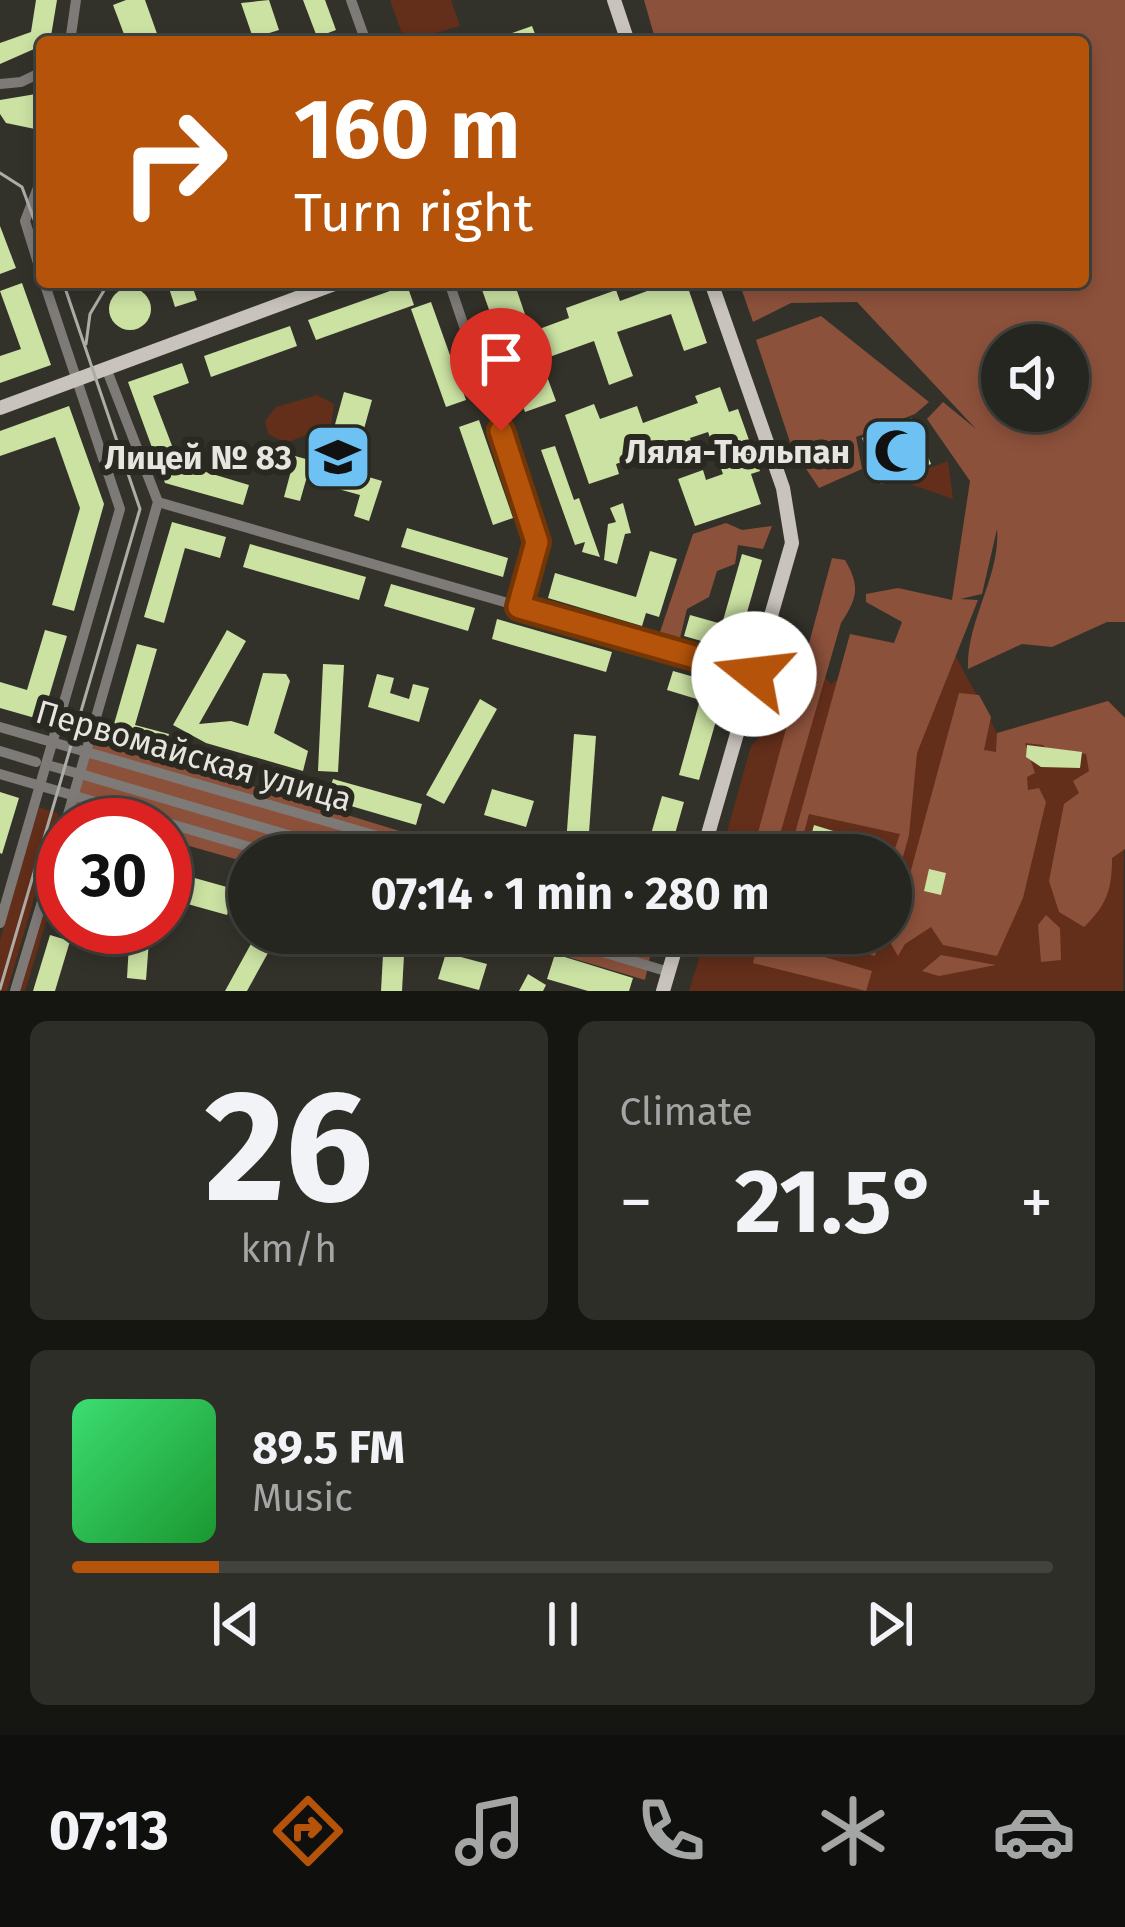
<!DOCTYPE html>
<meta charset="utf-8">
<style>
body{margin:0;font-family:"Fira Sans",sans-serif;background:#2e2e29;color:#f1f3f6;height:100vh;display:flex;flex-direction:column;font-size:45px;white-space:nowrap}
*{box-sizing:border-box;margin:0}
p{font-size:39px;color:#a4a5a5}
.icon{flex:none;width:66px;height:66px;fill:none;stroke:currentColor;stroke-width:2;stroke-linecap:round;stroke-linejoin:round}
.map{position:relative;height:991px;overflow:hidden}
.panel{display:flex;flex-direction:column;gap:30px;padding:30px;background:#151512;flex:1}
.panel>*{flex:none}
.top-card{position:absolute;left:36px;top:36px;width:1053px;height:252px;border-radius:12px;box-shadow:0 6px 18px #0003,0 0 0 3px #42433e;background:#b45309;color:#fff;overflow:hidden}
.fabs{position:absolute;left:981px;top:324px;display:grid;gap:24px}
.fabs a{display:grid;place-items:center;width:108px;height:108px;border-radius:50%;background:#262620;box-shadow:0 6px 18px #0003,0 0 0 3px #42433e;font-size:60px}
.speed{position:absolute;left:36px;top:798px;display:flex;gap:24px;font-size:60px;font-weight:700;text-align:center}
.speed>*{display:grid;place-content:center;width:156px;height:156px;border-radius:50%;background:#262620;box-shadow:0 6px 18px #0003,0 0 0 3px #42433e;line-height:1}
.speed .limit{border:18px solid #d22;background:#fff;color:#111}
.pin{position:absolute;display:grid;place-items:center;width:102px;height:102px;color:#fff;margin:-123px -51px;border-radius:50% 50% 50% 0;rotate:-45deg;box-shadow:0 0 12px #0007}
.pin .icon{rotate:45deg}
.me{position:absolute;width:132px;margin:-66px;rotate:286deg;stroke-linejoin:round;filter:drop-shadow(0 0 9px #0008)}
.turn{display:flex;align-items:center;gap:42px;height:252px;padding:0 60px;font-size:54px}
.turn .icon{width:156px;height:156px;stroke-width:2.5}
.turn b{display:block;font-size:84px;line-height:102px}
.big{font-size:90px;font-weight:700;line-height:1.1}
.panel .widget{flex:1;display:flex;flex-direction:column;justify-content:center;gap:18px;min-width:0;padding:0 42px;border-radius:18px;background:#2e2e29}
.panel .dial{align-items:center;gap:0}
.dial b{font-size:156px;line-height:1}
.song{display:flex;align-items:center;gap:36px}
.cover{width:144px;height:144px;border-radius:18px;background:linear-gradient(135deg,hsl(140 70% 55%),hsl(130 70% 35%))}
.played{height:12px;border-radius:6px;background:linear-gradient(90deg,#b45309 15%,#42433e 15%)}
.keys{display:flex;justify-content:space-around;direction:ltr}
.heat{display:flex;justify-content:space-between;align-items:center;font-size:66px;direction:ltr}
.panel .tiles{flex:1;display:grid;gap:30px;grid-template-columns:1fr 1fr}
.widget:last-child{grid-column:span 2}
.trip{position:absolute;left:228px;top:834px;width:684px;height:120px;border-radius:60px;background:#262620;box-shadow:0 6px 18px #0003,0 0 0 3px #42433e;font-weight:700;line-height:120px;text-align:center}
.dock{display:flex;height:192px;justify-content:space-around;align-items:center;background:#0f0f0d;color:#a4a5a5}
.dock .icon{width:84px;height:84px}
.dock .current{color:#b45309}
.dock b{font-size:54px;color:#f1f3f6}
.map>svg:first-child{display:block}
.green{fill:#632e1a}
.forest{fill:#8c513b;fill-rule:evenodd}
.building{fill:#cbe2a3}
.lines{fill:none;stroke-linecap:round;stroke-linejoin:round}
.minor{stroke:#7d7a77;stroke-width:10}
.major{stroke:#c9c3bd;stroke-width:14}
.tram{stroke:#adaca6;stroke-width:3}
.route-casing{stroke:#753606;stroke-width:30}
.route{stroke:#b45309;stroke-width:21}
.labels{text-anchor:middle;stroke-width:12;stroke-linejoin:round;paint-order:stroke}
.poi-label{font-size:33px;font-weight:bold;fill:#e6e5e0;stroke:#292821;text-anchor:end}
.street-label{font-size:33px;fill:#e6e5e0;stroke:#292821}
</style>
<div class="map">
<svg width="1125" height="991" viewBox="0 0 1125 991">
<rect width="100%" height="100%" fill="#33322a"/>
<g class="green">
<polygon points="390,0 451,0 460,26 405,42"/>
<polygon points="317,395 334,404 331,425 286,443 268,434 265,421 276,407"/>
<polygon points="948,461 953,499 913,485 911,475"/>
<polygon points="794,643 831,684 862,664 955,655 997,733 1108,701 1125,718 1123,991 689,991 707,933 891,933 891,855 728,855 723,846 751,746 766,730"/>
<polygon points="39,807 59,814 7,991 0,991 0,940"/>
<polygon points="63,847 63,867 25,991 18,991"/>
</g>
<g class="forest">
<path d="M 644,0 L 1125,0 L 1125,622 L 1107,622 L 1052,647 L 1022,644 L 968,669 C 966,621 1001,575 997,529 L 982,594 L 960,599 L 978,600 L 917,753 L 909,835 L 891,900 L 891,860 L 900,834 L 809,814 L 798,855 L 789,855 L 850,634 L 894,643 L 902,622 L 866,602 L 866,594 L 898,588 L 952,600 L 970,481 L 927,419 L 943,402 L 976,429 L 857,302 L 791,303 L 753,322 L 739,282 L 1083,282 L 1083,42 L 656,42 ZM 1002,345 L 1068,345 L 1068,411 L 1002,411 Z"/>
<polygon points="821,316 929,402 915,414 856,437 862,469 819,488 792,448 756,340"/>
<polygon points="726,523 742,530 772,526 763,549 738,545 735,564 717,571 709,597 687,609 680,638 659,635 693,534"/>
<path d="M 832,558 L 845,560 C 860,586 858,597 841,623 L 774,855 L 752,855 Z"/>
<path d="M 959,693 L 979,695 L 991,717 L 984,750 L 996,752 L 997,733 L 1108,701 L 1125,718 L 1125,849 L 1112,858 C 1112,889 1107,905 1084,927 L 1059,912 L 1049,881 L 1064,804 L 1079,793 L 1073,781 L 1089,771 L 1086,754 L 1062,750 L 1052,756 L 1043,745 L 1025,743 L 1035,773 L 1027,777 L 1028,790 L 1039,788 L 1046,802 L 1023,898 L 997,956 L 943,945 L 931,927 L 905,944 L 898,956 L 891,944 Z"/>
<polygon points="95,738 478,855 249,855 249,863 165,839 165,825 118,825 73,812"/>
<polygon points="1046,915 1060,928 1061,960 1041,962 1038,925"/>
<polygon points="488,933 655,933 645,980"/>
<polygon points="798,933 882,933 875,956"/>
<polygon points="760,938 872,971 866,991 753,963"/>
<polygon points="941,955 996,965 939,976 922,971"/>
</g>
<g class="building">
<polygon points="36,0 57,0 50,42 0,64 0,43 31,32"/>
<polygon points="126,0 145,0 160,42 127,42 113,5"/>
<polygon points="269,0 279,30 253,38 241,3"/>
<polygon points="303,0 325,0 336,30 317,37"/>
<polygon points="532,26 538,42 491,42 490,41"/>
<polygon points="42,93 42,124 35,129 6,123 0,114 0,100"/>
<polygon points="0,226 16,268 0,274"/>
<polygon points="191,282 197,300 175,307 169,288"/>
<polygon points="514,282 531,332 569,318 566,308 616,290 620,301 658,287 656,282 686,282 707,343 684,351 671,314 617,332 633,376 609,385 594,341 541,360 556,401 525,412 480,284"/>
<polygon points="22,283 51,365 0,383 0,356 21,349 0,291"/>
<polygon points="407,285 414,305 316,340 308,320"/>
<circle cx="130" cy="309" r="21"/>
<polygon points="431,302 466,400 446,407 411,309"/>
<polygon points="290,326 297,346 211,377 204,356"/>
<polygon points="182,363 189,383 153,396 179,464 249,485 243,505 165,483 128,382"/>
<polygon points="720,387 729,412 738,409 760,471 751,474 761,504 695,526 678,479 703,470 706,480 723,474 708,432 690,438 696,454 673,462 667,446 616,464 619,474 589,484 565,415 594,404 600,419 637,406 643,423 698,403 695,396"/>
<polygon points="344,392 372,400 352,472 382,481 369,521 354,516 360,495 306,480 300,501 284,497 295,456 324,464"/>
<polygon points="69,406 104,504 74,611 52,605 80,508 55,437 0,456 0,431"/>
<polygon points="912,418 931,464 881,484 862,438"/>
<polygon points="479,420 513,518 493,525 459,427"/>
<polygon points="555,446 574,500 579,498 600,557 582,552 585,542 575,545 541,450"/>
<polygon points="623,503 631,533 625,534 617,564 604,560 608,524 616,522 610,508"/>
<polygon points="172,522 226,537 220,558 185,548 164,623 144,617"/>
<polygon points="407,528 508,558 503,577 401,547"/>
<polygon points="250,544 366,577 359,600 243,567"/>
<polygon points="650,551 677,559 659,617 646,613 642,626 548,598 555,573 636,597"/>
<polygon points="742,554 762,560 736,651 684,636 690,615 722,624"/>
<polygon points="391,584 475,608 468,631 384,606"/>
<polygon points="497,619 612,652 606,672 492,639"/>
<polygon points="45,630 67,636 42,720 0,708 0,682 27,690"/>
<polygon points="227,630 246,641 199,724 231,721 248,726 263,673 286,674 290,681 274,733 308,751 303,771 206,743 173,725"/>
<polygon points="137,644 157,649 135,725 169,734 163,753 110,738"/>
<polygon points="323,664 344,665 338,772 318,771"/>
<polygon points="673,671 726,686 699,780 679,775 700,700 667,690"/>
<polygon points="377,674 394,678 390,693 409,699 413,684 429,688 419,722 368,707"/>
<polygon points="480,699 497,709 444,804 426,795"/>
<polygon points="574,734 596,736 588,846 566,844"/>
<polygon points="1027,745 1082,752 1080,768 1041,767 1026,757"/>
<polygon points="333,779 422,804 416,825 327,799"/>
<polygon points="492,789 534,801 526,827 484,815"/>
<polygon points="0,792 19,798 2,854 0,853"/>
<polygon points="662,796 684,802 669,855 645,855"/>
<polygon points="814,825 882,846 877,855 806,855"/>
<polygon points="929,869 946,873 941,895 924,891"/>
<polygon points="191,877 234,889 227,915 184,903"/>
<polygon points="130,927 150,927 146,980 127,978"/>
<polygon points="257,933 279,933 247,991 225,991"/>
<polygon points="50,935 70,941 55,991 33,991"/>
<polygon points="384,936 405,938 402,991 381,991"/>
<polygon points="446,953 487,964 479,990 438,979"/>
<polygon points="555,954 633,978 629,991 588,991 547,979"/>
<polygon points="528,974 546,985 543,991 519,991"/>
</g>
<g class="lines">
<g class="minor">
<polyline points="351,0 366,42"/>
<polyline points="70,42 76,0"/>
<polyline points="0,84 21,82 42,72"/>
<polyline points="42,177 25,221 42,276"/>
<polyline points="449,282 537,542 519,607"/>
<polyline points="158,502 754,674"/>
<polyline points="0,727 443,855"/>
<polyline points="0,751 36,762"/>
<polyline points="51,766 76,773"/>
<polyline points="0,774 277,855"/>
<polyline points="84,775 356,855"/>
<polyline points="65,825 158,502 106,368"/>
<polyline points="0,923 120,509 44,282"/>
<polyline points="539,933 669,972"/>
<polyline points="616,933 653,944"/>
<polyline points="15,991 63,832"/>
</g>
<g class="major">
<polyline points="614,0 628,42"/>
<polyline points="0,408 340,282"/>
<polyline points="702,855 792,543 783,488 711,282"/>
<polyline points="663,991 680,933"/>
</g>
<g class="tram">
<polyline points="0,173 22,187 42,241"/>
<polyline points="86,344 90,314 109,282"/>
<polyline points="0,989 140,509 63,282"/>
</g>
</g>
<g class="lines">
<defs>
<polyline id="route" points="501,431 537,542 519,607 754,674"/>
</defs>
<use href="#route" class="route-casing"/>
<use href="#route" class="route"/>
</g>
<defs>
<symbol id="mosque-square" viewBox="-11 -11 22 22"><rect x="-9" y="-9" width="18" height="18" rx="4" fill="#6dc2f3" stroke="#292821"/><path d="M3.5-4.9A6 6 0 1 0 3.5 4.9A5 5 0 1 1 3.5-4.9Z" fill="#111"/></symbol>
<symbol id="school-square" viewBox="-11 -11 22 22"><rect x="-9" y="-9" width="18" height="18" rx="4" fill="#6dc2f3" stroke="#292821"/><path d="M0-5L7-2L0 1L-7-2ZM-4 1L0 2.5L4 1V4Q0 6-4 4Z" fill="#111"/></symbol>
</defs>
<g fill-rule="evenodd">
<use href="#mosque-square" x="858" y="413" width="76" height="76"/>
<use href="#school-square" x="300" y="419" width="76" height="76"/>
</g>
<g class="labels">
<g class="poi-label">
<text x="850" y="463">Ляля-Тюльпан</text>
<text x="292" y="469">Лицей № 83</text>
</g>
<g class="street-label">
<text transform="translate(194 755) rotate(16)" y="12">Первомайская улица</text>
</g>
</g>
</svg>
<div class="fabs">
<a><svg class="icon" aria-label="sound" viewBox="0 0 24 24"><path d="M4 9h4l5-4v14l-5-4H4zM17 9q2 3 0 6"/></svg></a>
</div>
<div class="speed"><div class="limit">30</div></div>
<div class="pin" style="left:501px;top:431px;background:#d93025"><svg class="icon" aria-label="arrive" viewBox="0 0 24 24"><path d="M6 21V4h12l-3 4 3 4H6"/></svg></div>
<svg class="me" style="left:754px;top:674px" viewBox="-20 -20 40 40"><circle r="19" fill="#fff"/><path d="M0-13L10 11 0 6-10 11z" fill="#b45309"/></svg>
<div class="trip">07:14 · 1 min · 280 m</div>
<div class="top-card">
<div class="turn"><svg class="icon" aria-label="right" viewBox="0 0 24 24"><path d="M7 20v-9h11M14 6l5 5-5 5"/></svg><div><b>160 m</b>Turn right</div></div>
</div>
</div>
<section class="panel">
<div class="tiles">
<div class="widget dial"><b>26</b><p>km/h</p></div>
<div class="widget"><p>Climate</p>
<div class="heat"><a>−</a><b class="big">21.5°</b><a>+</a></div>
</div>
<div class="widget">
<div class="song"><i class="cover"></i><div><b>89.5 FM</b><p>Music</p></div></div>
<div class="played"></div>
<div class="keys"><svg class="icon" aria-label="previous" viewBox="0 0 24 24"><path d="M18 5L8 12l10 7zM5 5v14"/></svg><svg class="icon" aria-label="pause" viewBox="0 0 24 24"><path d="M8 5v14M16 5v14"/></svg><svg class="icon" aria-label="next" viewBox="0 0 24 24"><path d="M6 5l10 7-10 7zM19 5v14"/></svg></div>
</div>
</div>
</section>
<nav class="dock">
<b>07:13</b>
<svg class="icon current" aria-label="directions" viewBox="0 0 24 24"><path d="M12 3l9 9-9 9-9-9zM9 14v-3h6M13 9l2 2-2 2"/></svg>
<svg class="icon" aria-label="music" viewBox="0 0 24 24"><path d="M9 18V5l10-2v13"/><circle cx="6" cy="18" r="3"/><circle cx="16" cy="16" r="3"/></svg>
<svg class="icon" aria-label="phone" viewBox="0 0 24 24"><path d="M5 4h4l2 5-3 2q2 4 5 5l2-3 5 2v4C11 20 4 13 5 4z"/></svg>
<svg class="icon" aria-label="climate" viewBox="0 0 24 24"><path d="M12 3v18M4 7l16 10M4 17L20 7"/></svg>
<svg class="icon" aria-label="car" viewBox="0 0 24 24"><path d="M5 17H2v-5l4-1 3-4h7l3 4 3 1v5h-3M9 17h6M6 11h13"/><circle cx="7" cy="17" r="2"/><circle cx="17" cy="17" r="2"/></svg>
</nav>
